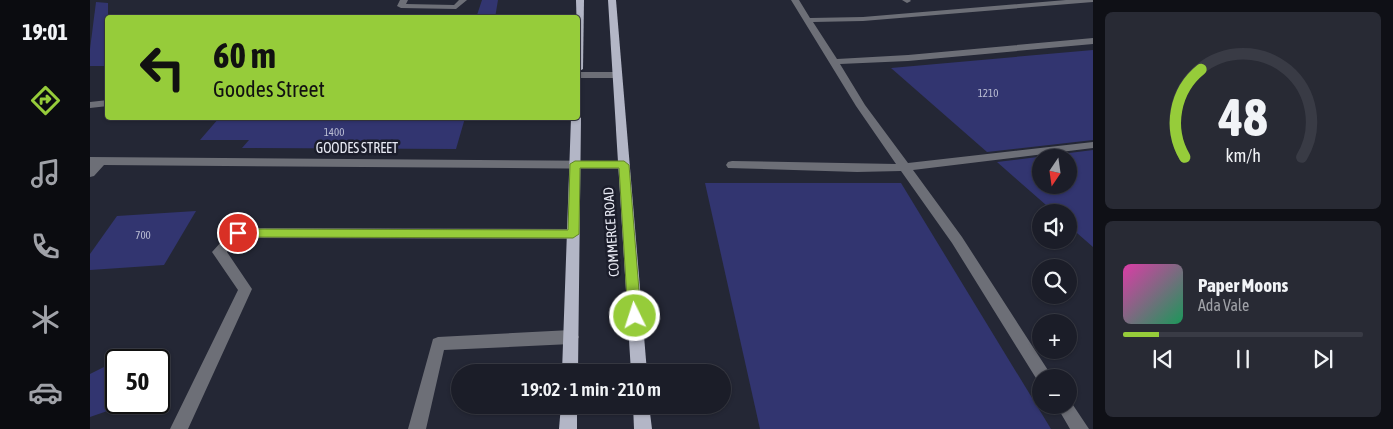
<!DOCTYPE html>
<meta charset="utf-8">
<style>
body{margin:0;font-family:"Asap Condensed",sans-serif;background:#282a34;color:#f1f3f6;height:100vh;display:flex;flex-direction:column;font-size:19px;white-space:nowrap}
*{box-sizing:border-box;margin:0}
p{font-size:16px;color:#a0a2a8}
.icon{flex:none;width:28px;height:28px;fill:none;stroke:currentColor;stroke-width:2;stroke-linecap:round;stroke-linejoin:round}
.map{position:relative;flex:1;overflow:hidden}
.details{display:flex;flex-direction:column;gap:12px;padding:12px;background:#0f1016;width:300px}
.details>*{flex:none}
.top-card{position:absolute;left:15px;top:15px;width:475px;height:105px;border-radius:5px;box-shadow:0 1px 4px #0004,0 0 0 1px #393b45;background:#96cc3a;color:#111;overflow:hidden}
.needle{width:32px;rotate:193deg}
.fabs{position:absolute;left:942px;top:149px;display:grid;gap:10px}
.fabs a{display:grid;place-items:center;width:45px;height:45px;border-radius:50%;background:#1b1d28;box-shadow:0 1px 4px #0004,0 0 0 1px #393b45;font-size:25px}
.speed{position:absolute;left:15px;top:349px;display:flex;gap:10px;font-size:25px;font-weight:700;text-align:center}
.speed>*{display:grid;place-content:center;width:65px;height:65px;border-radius:50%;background:#1b1d28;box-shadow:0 1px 4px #0004,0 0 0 1px #393b45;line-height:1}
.speed .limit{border:2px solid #111;border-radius:8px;background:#fff;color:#111}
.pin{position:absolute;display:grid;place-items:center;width:42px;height:42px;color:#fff;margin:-21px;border:2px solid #fff;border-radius:50%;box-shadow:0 1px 5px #0007}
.me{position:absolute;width:55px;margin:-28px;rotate:356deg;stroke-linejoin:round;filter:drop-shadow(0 0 4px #0008)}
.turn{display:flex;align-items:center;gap:18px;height:105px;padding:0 25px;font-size:22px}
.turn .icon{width:65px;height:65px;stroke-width:2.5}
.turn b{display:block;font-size:35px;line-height:42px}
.details .card{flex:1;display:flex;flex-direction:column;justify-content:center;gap:8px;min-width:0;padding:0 18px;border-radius:8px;background:#282a34}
.details .dial{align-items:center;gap:0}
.dial svg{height:130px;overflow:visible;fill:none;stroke:#393b45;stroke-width:7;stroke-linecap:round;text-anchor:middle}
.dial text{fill:#f1f3f6;stroke:none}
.song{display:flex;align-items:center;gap:15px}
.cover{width:60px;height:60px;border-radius:8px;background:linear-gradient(135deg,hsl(320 70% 55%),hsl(150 70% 35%))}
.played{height:5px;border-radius:2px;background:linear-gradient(90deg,#96cc3a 15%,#393b45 15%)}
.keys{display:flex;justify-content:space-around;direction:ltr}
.trip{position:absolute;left:361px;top:364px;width:280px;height:50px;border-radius:25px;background:#1b1d28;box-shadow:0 1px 4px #0004,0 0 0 1px #393b45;font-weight:600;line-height:50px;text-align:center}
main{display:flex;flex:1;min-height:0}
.dock{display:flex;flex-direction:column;width:90px;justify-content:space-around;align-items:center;background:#0b0c10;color:#a0a2a8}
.dock .icon{width:35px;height:35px}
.dock .selected{color:#96cc3a}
.dock b{font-size:22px;color:#f1f3f6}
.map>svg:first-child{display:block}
.building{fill:#323570;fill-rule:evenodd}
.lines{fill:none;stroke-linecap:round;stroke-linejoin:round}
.minor{fill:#6d6f77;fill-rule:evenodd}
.major{fill:#b3b6c6;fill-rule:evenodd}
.route{fill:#96cc3a;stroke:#628526}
.labels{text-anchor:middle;stroke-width:5;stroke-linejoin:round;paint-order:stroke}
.number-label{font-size:11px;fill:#babdd3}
.street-label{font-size:14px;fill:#e8eaf4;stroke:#1b1d2b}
</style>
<main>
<nav class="dock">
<b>19:01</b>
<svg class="icon selected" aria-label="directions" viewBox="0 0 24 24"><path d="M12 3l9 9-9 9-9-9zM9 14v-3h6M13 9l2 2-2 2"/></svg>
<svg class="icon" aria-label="music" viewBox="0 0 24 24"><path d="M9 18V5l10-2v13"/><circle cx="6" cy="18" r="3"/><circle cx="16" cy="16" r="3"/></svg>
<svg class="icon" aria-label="phone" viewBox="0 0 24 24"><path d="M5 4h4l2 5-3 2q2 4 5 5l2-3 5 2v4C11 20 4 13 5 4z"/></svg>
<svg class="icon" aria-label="climate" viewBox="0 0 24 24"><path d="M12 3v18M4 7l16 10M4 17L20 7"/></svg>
<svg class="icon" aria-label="car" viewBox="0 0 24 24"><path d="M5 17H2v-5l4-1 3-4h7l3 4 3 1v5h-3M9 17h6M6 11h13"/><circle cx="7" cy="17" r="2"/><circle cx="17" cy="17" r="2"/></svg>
</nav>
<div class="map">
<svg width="1003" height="429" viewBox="0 0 1003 429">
<rect width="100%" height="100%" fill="#242735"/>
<g class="building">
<polygon points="392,0 408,0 405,18 386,18"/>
<polygon points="6,2 18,3 18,66 0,66 0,49"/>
<polygon points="1003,50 1003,140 897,152 801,68"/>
<polygon points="129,118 375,118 366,149 152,148 159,140 110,140"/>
<path d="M 1003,150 L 1003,247 L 979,226 L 979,212 L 964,212 L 907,162 ZM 951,158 L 979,158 L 979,185 L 951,185 Z"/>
<polygon points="615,183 811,183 961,429 670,429"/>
<polygon points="106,211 74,265 0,270 0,254 27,216"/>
<polygon points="26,361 26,408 0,417 0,374"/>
</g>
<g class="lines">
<g class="minor">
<polygon points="310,0 318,0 316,4 364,5 369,0 377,0 366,9 311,8 307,6"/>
<polygon points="701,0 709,0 720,18 773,17 976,0 1003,0 1003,2 773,21 723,22 747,59 818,55 1003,38 1003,44 818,61 750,64 775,105 818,163 1003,142 1003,148 823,170 872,237 963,378 951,378 951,384 949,383 862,243 811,171 767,172 638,168 636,165 638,162 642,161 806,164 766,106"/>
<polygon points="812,0 820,0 821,1 817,3"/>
<polygon points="488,72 527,72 532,75 527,78 488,78"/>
<polygon points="18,100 18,106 0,108 0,102"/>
<polygon points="0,157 534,161 540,165 534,169 14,165 4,176 0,177"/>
<polygon points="147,228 483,229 488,231 489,234 488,237 483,239 150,238 137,252 162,289 98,429 80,429 148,290 122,252 142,230"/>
<polygon points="481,330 486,332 489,337 486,342 481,344 354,350 336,429 318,429 343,339 348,337"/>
<polygon points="979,399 999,429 980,429 966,405 979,405"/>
</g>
<g class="major">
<polygon points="486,0 494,0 493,69 488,72"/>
<polygon points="518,0 526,0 557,372 541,372"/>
<polygon points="488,115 491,118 488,372 472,372 481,118 488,118"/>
<polygon points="471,405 487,405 487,429 469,429"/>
<polygon points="543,405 559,405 562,429 544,429"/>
</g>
</g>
<polygon class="route" points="485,161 534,161 539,165 551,316 549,320 545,321 540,320 538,316 529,168 490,168 489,234 483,238 148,237 142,233 148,229 478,230 480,164"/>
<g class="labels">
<g class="number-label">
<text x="898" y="97">1210</text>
<text x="244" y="136">1400</text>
<text x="53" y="239">700</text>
</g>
<g class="street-label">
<text x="267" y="153">GOODES STREET</text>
<text transform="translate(521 232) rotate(-94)" y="5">COMMERCE ROAD</text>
</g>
</g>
</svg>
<div class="fabs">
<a><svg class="needle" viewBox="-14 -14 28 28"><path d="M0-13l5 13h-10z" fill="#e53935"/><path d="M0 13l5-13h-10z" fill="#a0a2a8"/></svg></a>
<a><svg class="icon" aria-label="sound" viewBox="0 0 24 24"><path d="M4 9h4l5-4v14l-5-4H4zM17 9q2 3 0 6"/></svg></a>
<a><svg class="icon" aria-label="search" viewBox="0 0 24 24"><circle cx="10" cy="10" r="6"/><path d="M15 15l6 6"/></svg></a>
<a>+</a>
<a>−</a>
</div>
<div class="speed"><div class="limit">50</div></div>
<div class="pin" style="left:148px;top:233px;background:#d93025"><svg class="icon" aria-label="arrive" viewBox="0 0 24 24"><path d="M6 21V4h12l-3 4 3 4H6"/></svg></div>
<svg class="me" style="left:545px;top:316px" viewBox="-20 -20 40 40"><circle r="17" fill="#96cc3a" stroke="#fff" stroke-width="3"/><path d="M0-11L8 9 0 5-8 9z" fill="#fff"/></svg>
<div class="trip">19:02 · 1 min · 210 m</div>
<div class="top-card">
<div class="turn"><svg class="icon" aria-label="left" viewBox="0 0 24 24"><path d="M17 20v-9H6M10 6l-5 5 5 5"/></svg><div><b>60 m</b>Goodes Street</div></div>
</div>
</div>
<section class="details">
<div class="card dial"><svg viewBox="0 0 100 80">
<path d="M14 69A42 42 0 1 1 86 69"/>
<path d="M14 69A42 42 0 0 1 24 15" stroke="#96cc3a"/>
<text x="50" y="56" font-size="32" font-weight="700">48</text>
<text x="50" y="72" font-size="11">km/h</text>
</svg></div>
<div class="card">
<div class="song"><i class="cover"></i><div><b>Paper Moons</b><p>Ada Vale</p></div></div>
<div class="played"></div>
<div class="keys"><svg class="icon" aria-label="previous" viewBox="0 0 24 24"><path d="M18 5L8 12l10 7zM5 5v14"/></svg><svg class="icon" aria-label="pause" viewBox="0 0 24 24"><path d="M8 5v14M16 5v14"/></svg><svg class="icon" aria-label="next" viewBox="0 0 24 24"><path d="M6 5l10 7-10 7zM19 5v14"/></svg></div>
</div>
</section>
</main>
